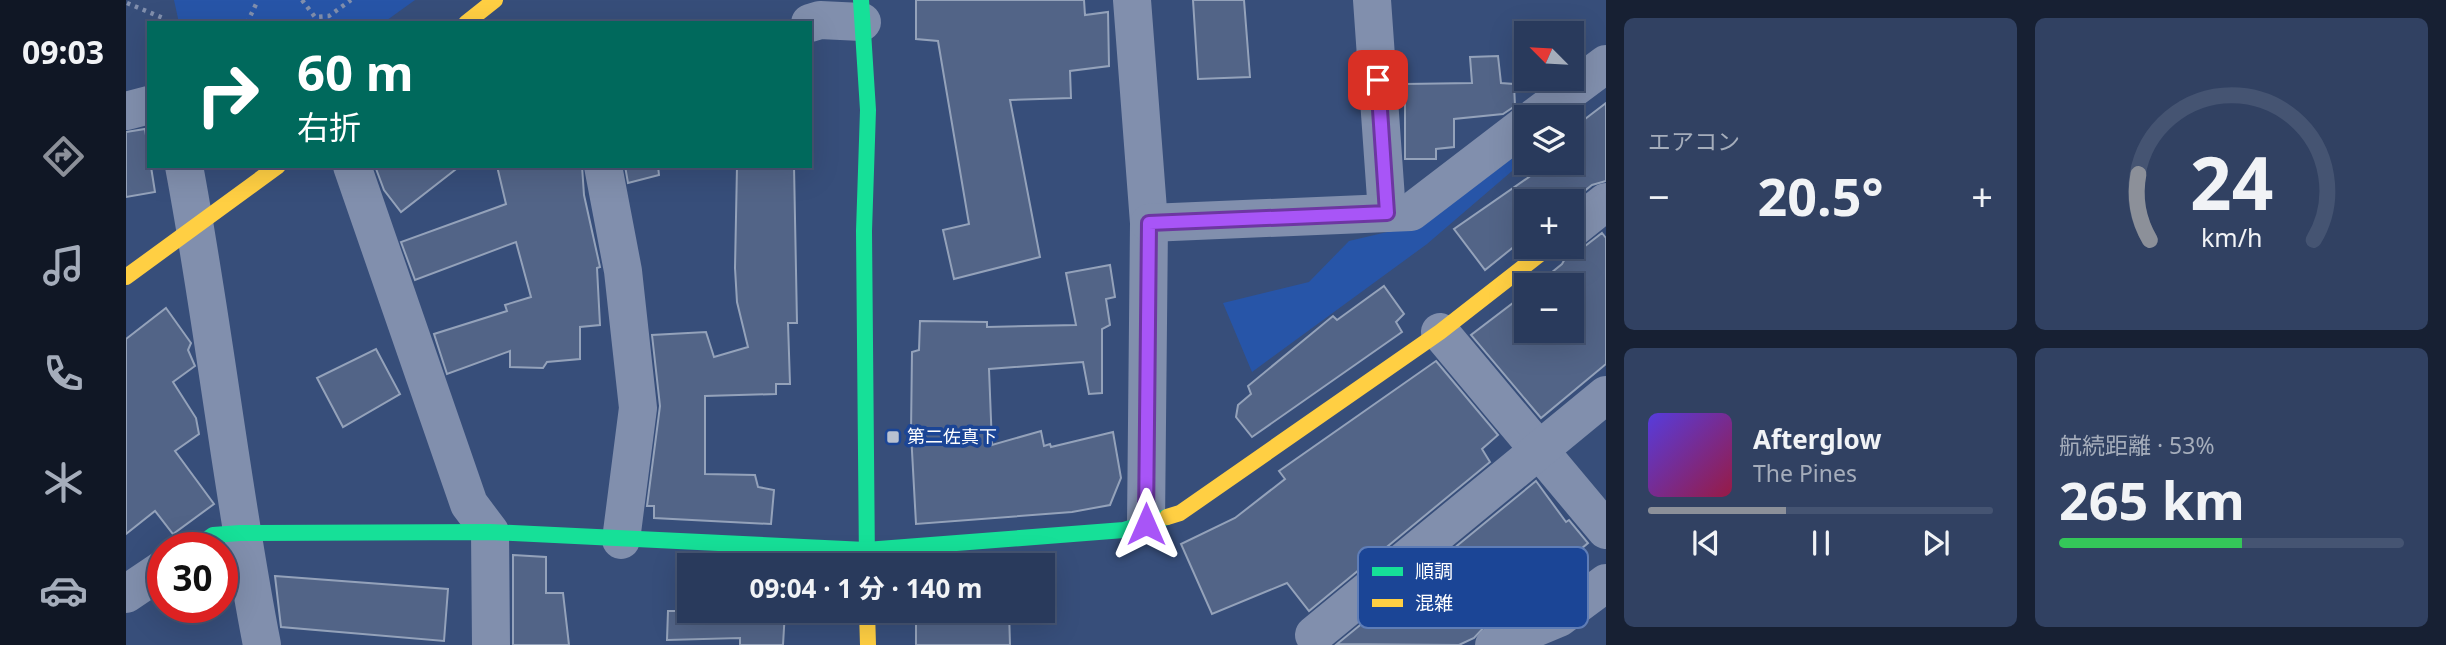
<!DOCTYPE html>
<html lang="ja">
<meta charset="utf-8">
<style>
body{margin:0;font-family:"Noto Sans","Noto Sans JP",sans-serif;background:#314162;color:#f1f3f6;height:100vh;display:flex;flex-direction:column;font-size:26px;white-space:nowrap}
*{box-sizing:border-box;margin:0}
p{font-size:23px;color:#a5adbb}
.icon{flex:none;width:38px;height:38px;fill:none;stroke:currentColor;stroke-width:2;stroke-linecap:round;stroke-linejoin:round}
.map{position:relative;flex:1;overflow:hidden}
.details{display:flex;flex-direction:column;gap:18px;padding:18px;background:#172033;width:840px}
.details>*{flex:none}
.hud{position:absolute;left:21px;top:21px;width:665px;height:147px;border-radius:0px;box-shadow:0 7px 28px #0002,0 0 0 2px #455472;background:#00695c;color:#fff;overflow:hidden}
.needle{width:46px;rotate:294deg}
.buttons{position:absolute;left:1388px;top:21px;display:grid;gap:14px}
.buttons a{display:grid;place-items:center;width:70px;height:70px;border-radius:0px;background:#293a5c;box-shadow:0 7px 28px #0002,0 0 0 2px #455472;font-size:35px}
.speed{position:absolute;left:21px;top:532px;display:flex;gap:14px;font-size:35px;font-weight:700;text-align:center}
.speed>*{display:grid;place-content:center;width:91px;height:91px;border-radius:50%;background:#293a5c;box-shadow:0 7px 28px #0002,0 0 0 2px #455472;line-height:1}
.speed .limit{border:10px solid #d22;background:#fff;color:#111}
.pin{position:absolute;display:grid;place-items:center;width:60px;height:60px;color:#fff;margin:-30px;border-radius:14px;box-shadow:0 4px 10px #0006}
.me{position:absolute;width:77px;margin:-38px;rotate:0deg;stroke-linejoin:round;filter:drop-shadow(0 0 5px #0008)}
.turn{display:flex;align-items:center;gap:24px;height:147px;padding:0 35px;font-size:32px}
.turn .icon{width:91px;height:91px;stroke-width:2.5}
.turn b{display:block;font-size:49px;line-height:60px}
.big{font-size:52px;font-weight:700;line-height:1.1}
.details .tile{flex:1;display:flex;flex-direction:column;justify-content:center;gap:10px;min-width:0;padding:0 24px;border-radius:10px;background:#314162}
.details .dial{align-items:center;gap:0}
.dial svg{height:182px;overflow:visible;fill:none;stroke:#455472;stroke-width:7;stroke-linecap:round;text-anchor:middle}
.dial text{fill:#f1f3f6;stroke:none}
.song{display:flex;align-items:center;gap:21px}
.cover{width:84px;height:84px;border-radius:10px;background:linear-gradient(135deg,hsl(250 70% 55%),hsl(340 70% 35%))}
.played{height:7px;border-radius:4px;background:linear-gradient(90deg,#8c9099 40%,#455472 40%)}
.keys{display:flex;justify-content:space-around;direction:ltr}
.heat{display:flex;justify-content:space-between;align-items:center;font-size:38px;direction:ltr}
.charge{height:10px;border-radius:5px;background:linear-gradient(90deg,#34c759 53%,#455472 0)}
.details .tiles{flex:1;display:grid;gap:18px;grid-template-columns:repeat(2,1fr)}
.trip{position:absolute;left:551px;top:553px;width:378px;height:70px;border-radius:0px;background:#293a5c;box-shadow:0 7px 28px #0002,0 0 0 2px #455472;font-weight:700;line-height:70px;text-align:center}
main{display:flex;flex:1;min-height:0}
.tab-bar{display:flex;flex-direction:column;width:126px;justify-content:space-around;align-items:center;background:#101725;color:#a5adbb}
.tab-bar .icon{width:49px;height:49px}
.tab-bar .on{color:#8c9099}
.tab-bar b{font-size:32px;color:#f1f3f6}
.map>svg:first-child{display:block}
.green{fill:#2755a8}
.building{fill:#526487;stroke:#94a2ba;stroke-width:2}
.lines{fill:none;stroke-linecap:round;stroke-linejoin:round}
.path{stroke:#818fad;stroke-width:4.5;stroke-dasharray:3.5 5;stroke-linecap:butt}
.street{stroke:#818fad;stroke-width:38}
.fast{stroke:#16e098;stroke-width:16}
.slow{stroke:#ffcf43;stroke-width:16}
.route-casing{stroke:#6d37a1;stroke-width:18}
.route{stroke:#a855f7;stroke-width:12}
.poi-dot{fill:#b9c1d0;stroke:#1b4596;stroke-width:2.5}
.labels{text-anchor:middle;stroke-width:7;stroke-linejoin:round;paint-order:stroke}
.poi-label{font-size:18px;fill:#fff;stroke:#1b4596;text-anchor:start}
.key{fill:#1b4596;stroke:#5f7db6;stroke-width:2}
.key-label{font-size:19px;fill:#fff}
</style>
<main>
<nav class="tab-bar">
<b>09:03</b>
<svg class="icon on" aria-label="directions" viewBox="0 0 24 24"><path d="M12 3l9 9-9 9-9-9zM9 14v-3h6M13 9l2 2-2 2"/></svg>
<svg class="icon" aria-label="music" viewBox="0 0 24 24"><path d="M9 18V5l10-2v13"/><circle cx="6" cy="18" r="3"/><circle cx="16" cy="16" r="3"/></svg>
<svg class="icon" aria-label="phone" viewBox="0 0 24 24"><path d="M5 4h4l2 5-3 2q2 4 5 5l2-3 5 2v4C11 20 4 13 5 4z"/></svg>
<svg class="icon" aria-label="climate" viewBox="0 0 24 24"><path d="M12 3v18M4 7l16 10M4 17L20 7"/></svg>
<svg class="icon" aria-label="car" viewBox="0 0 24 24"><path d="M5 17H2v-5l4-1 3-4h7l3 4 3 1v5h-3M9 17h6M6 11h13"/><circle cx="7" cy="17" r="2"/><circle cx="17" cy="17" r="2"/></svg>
</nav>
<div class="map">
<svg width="1480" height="645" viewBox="0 0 1480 645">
<rect width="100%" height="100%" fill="#374e7a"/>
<g class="green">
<polygon points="48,0 289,0 257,23 53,23"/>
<polygon points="1400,145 1400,159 1301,244 1126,372 1097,303 1183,282 1223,241 1291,225"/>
</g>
<g class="building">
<polygon points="790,0 958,0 959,15 982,12 983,66 944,71 945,98 884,100 914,257 828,279 817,230 843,224 812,41 790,39"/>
<polygon points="1067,0 1118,0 1124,77 1072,79"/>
<polygon points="1372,56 1375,83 1388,84 1389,106 1377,114 1328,119 1328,147 1310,149 1310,159 1279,159 1279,84 1346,83 1344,57"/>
<polygon points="1480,103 1480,181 1466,185 1446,201 1400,201 1400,237 1359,270 1328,229 1403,177 1395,166 1400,162 1446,163 1446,129"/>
<polygon points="19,129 29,192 0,197 0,132"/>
<polygon points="249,166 334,166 275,212 258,190"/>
<polygon points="371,166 456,166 458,195 474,267 471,268 474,325 454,327 454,359 421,362 417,368 384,367 384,351 321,374 308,334 381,311 379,305 405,297 390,242 289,280 275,242 380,204"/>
<polygon points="499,166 532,166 533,175 502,183"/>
<polygon points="611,166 668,166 671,323 662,323 664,384 650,384 650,394 579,396 579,474 629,475 632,487 648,490 645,524 528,518 528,506 521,506 534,406 526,335 580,332 588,357 622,347 611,302 609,268"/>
<polygon points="1476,233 1480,238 1480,364 1415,418 1345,335 1400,293 1400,331 1446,331 1446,285 1410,285 1436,264 1444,250 1459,246"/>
<polygon points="984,265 989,297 980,299 984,325 976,329 976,393 963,394 957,362 863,369 866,445 915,431 918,446 924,444 925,447 987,432 995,478 984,505 946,512 790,524 785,433 786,352 793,350 794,321 861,322 861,327 950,325 940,273"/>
<polygon points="1258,286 1278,314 1270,322 1276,332 1126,437 1110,417 1112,405 1125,394 1122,386 1207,316 1211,320"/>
<polygon points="40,308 65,343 62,350 69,366 47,382 70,418 73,434 49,451 88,504 47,534 29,511 0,534 0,339"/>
<polygon points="250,349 274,394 217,427 191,378"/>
<polygon points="1310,361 1372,435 1356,449 1364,462 1183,611 1161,583 1086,614 1055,544 1109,518 1159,479 1153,471"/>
<polygon points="1410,481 1440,522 1443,520 1462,543 1449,554 1461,570 1434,590 1428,582 1399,609 1360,625 1348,638 1333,645 1211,644"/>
<polygon points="387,555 420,557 420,593 437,593 443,645 387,645"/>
<polygon points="149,576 322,589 318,641 155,627"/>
<polygon points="542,611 659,611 657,645 614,645 614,638 541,640"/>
<polygon points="790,611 883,611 884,645 790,645"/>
</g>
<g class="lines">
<g class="path">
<polyline points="176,0 189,17 203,16 225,0"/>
<polyline points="1,3 37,18 37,23"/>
<polyline points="121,23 132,0"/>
</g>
<g class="street">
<polyline points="1006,0 1023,223 1020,524"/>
<polyline points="1246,0 1261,213"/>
<polyline points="684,23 694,20 736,22"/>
<polyline points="0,111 23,105"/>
<polyline points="1409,117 1480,64"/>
<path d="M 58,166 C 88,325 105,486 136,645"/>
<polyline points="226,166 343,504 364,532 365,645"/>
<polyline points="477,166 497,271 512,408 495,540"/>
<polyline points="1023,223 1285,212 1400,124"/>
<polyline points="1446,229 1480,202"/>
<polyline points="1314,332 1480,530"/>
<polyline points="0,594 37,569"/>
<polyline points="1188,635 1480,395"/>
<polyline points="1368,645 1433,618 1480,583"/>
</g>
<g class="fast">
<polyline points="735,0 742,110 738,231 741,565"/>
<polyline points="69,548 87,535 114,533 364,532 740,550 998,530 1041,517"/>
</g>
<g class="slow">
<polyline points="340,23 369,0"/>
<polyline points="0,277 152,166"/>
<polyline points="1041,517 1054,513 1314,332 1423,247"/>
<polyline points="741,611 742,645"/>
</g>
</g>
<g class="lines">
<defs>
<polyline id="route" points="1020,524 1023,223 1261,213 1252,80"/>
</defs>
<use href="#route" class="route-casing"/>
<use href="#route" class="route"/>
</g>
<rect class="poi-dot" x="760" y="430" width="14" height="14" rx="3.5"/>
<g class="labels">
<g class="poi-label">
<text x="781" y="443">第二佐真下</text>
</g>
</g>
<rect x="1232" y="547" width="230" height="81" rx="10" class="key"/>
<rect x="1246" y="567" width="31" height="9" fill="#16e098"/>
<rect x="1246" y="599" width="31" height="8" fill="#ffcf43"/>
<g class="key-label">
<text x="1289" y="578">順調</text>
<text x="1289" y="610">混雑</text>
</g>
</svg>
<div class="buttons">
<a><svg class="needle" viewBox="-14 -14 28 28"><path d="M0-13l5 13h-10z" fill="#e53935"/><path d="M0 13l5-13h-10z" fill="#a5adbb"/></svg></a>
<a><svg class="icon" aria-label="layers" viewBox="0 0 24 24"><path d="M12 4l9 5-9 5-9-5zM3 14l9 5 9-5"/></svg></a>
<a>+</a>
<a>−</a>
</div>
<div class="speed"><div class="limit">30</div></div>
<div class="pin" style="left:1252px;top:80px;background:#d93025"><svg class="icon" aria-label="arrive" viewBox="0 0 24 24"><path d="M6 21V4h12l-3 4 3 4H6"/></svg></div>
<svg class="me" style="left:1020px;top:524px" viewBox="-20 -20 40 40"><path d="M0-17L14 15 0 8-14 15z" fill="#a855f7" stroke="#fff" stroke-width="4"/></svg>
<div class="trip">09:04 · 1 分 · 140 m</div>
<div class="hud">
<div class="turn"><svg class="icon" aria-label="right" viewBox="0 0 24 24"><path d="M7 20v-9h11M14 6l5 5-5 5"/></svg><div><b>60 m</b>右折</div></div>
</div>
</div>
<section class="details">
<div class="tiles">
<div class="tile"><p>エアコン</p>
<div class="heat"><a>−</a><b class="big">20.5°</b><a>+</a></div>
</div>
<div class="tile dial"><svg viewBox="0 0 100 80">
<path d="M14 69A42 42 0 1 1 86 69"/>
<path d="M14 69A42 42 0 0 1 9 40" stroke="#8c9099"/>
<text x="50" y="56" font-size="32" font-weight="700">24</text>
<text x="50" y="72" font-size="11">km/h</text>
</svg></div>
<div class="tile">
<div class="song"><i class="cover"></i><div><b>Afterglow</b><p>The Pines</p></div></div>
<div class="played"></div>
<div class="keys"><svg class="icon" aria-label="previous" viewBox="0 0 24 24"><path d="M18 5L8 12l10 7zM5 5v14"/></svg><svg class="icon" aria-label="pause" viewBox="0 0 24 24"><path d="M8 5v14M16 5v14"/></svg><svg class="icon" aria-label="next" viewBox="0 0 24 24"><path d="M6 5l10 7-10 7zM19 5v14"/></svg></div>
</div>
<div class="tile"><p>航続距離 · 53%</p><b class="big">265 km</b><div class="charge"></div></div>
</div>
</section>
</main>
